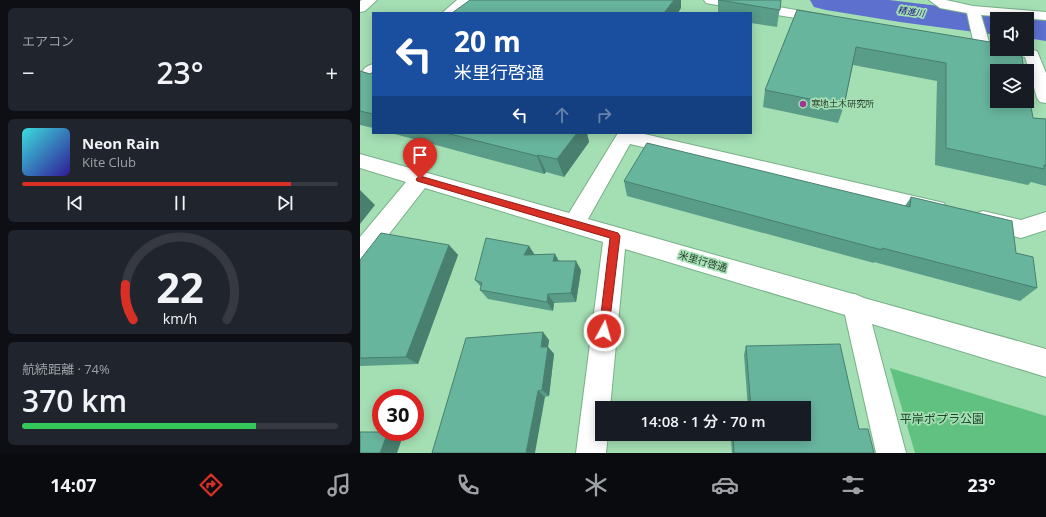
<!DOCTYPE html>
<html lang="ja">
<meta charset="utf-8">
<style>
body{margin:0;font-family:"Open Sans","Noto Sans JP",sans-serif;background:#20242c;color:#f1f3f6;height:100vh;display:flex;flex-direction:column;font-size:15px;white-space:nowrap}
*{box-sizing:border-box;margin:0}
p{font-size:13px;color:#9ea1a6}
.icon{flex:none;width:22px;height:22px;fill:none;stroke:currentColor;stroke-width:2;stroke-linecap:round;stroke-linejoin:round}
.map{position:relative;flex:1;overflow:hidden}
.panel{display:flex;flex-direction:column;gap:8px;padding:8px;background:#0d0f14;width:360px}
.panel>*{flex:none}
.banner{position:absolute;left:12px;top:12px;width:380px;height:122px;border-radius:0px;box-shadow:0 2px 10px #0003;background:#1a4fa0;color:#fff;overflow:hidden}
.tools{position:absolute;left:630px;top:12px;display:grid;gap:8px}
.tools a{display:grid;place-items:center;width:44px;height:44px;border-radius:0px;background:#171b24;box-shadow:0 2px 10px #0003;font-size:20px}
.speed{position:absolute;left:12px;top:389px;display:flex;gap:8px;font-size:20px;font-weight:700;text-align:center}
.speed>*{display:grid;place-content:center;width:52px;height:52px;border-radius:50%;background:#171b24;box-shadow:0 2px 10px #0003;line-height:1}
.speed .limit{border:6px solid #d22;background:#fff;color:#111}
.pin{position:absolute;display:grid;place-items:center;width:34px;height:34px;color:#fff;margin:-41px -17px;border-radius:50% 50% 50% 0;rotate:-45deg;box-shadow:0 0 4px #0007}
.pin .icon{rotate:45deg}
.me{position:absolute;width:44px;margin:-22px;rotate:6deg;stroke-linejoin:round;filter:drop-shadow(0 0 3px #0008)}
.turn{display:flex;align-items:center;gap:14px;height:84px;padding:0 16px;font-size:18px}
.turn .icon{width:52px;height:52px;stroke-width:2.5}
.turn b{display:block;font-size:28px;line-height:34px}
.lanes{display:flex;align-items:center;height:38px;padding:0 16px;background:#0003;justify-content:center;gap:20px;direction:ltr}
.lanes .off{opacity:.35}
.big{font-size:30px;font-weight:600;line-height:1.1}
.panel .card{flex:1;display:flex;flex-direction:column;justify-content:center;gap:6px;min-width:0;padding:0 14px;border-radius:6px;background:#20242c}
.panel .dial{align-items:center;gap:0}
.dial svg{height:104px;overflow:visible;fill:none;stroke:#363941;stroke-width:7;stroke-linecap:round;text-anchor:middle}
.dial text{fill:#f1f3f6;stroke:none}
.song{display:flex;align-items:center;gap:12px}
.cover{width:48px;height:48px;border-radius:6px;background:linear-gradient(135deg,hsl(180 70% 55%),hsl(250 70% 35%))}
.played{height:4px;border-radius:2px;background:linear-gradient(90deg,#d93025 85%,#363941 85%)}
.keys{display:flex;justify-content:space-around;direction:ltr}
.heat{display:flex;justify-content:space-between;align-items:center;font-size:22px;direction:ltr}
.charge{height:6px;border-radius:3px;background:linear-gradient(90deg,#34c759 74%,#363941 0)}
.trip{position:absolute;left:235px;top:401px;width:216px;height:40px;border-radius:0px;background:#171b24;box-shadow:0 2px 10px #0003;font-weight:600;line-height:40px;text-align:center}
.tab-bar{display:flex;height:64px;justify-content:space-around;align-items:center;background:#090b0e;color:#9ea1a6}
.tab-bar .icon{width:28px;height:28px}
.tab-bar .on{color:#d93025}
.tab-bar b{font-size:18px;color:#f1f3f6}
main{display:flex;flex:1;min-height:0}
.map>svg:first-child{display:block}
.green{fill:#61c180}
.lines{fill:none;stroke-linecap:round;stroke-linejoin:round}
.river{fill:#5d70cd;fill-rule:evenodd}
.minor-casing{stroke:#78b087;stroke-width:2}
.minor{fill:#fff;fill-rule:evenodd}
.wall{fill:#599c88}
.shaded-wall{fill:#497f6f}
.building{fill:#68b59e;stroke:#497f6f}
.route{fill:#d93025;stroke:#8d1f18}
.poi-dot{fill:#a13595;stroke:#a4deb3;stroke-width:1.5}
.labels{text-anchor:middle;stroke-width:3.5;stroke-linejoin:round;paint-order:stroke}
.far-water-label{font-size:9px;font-style:italic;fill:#1b1283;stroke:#a4deb3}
.far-poi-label{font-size:9px;fill:#29402f;stroke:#a4deb3;text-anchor:start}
.street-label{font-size:10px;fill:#29402f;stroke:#a4deb3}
.near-park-label{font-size:12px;fill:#1a4529;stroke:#a4deb3}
</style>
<main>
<section class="panel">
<div class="card"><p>エアコン</p>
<div class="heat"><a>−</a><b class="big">23°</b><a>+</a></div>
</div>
<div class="card">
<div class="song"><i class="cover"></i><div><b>Neon Rain</b><p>Kite Club</p></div></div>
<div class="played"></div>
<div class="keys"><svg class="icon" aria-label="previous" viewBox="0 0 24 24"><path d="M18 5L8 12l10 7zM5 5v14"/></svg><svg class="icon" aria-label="pause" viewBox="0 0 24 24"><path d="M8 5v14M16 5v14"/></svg><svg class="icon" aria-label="next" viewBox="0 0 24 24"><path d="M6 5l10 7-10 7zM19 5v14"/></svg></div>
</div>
<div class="card dial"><svg viewBox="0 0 100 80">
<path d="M14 69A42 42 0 1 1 86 69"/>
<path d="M14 69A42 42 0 0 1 8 42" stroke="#d93025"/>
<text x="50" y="56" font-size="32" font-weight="700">22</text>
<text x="50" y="72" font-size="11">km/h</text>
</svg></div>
<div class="card"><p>航続距離 · 74%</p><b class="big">370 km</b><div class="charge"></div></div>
</section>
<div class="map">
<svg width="686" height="453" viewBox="0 0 686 453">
<rect width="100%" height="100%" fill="#a4deb3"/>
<polygon class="green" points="530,368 686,416 686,453 555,453"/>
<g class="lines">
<g class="river">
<polygon points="450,0 529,0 637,13 649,17 651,19 637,19 637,35 540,22 466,10 454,7"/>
<polygon points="667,16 686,19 686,41 667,38 667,19 656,19"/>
</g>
<defs>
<g id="minor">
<polygon points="2,0 17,0 5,11 0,12 0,1"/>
<polygon points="97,0 113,0 98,13 82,13"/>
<polygon points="344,0 376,0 466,15 471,16 473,19 471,22 466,23 351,4 346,3"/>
<polygon points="569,0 586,0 613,6 686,12 686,20 621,15 630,45 627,48 622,50 617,48 614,45 607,13 580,8"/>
<polygon points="637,47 637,49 667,49 677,51 686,73 686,103 680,102 677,98 665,57 638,52 635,49"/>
<path d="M 13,64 L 13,77 L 4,75 L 2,72 C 5,67 7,66 13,64 Z"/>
<polygon points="258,133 280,133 584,203 587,209 584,215 576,217 270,144 228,219 493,294 495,294 504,298 686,349 686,377 512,324 546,453 516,453 485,315 265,249 250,408 242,408 242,434 248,434 246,453 216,453 243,242 65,188 8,261 0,264 0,237 46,182 0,168 0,154 209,213"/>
<polygon points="623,211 661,220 686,212 686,230 661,238 615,226 612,220 615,214"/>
</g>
</defs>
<use href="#minor" class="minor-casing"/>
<use href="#minor" class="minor"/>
</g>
<g class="wall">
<polygon points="358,0 421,0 417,27 391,23 391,13 358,13"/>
<polygon points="437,10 636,46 673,118 686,119 686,186 671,182 668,185 575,165 577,81 493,65 484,106 478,123 403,107 405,90"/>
<polygon points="0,71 10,74 13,72 13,128 0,125"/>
<polygon points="31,133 227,133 229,142 204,177 186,172 184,174"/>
<polygon points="264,181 545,206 551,197 656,253 677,288 660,301 514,262 514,263 267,196"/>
<polygon points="89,245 98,255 58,364 0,366 0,260"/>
<polygon points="169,246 175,255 195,254 199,261 221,270 216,302 194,303 193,311 128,299 120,290 121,287 115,280"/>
<polygon points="189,340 188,347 194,354 189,396 185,397 72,453"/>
<polygon points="386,346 499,429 514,453 372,453 371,439 373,434 444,434 444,408 388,408 384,355"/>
</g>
<g class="shaded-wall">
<polygon points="314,0 321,0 321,8 318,13 304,13"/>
<polygon points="217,133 227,133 229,142 204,177 197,159"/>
<polygon points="178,155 186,172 184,174 177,156"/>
<polygon points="0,190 15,205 0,224"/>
<polygon points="89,245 98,255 58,364 46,357"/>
<polygon points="169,246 175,256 164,255"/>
<polygon points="195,254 200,264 193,261"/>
<polygon points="216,261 221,270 216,302 211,293"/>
<polygon points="188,294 194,303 193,311 187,302"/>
<polygon points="183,332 189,340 188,347 194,354 189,396 182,390 181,347"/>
<polygon points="178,391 185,397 175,453 166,453"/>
<polygon points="28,432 31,432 43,436 37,453 20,453"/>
</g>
<g class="building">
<polygon points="110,0 314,0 304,13 92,13"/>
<polygon points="359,0 421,0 420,10"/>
<polygon points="437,10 636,43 637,49 656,49 661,50 664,71 637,71 637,101 667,101 667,84 673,118 686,119 686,165 684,165 684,169 586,148 586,63 496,47 484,106 405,90"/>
<polygon points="0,71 10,74 13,72 13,114 0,111"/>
<polygon points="86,133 217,133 197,159 178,155 177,156"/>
<polygon points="287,143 550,207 551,197 652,221 656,253 673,257 677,288 522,248 522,250 264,181"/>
<polygon points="21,233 89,245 46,357 0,358 0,260"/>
<polygon points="126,238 169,246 164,255 195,254 193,261 216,261 211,293 188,294 187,302 120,290 122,283 115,280"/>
<polygon points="183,332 181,347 188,347 182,390 178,391 166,453 72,453 106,338"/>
<polygon points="480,344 499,429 508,429 514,453 374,453 373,434 444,434 444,408 391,408 386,346"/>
<polygon points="0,432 28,432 20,453 0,453"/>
</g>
<polygon class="route" points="60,176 258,233 260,236 248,335 244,336 241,335 239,331 250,238 57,181 56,179"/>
<circle class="poi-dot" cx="443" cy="104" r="4"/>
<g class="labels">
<g class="far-water-label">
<text transform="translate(551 12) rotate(8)" y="3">精進川</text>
</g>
<g class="far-poi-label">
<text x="451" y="107">寒地土木研究所</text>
</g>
<g class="street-label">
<text transform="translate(343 261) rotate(16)" y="4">米里行啓通</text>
</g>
<g class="near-park-label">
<text x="582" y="423">平岸ポプラ公園</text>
</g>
</g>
</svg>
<div class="tools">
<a><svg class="icon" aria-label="sound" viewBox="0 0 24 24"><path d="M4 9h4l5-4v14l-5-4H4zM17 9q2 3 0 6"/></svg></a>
<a><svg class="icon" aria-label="layers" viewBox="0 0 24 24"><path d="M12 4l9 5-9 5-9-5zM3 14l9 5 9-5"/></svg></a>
</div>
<div class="speed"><div class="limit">30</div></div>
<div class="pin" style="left:60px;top:179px;background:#d93025"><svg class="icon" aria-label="arrive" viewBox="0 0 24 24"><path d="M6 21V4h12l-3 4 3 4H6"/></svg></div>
<svg class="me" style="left:244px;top:331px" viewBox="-20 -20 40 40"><circle r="17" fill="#d93025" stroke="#fff" stroke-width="3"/><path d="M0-11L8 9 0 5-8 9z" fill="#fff"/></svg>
<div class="trip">14:08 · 1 分 · 70 m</div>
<div class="banner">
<div class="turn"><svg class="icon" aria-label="left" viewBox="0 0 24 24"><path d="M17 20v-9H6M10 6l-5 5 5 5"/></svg><div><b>20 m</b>米里行啓通</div></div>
<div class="lanes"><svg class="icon" aria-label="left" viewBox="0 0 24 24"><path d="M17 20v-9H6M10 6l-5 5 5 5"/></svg><svg class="icon off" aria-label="ahead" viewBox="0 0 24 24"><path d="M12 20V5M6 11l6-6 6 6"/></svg><svg class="icon off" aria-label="right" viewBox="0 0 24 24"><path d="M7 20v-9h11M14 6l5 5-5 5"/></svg></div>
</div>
</div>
</main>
<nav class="tab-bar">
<b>14:07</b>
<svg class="icon on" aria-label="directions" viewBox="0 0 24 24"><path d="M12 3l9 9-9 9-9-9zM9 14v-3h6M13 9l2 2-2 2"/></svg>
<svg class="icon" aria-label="music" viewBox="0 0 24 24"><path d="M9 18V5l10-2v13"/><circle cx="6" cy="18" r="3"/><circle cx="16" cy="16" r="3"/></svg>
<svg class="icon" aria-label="phone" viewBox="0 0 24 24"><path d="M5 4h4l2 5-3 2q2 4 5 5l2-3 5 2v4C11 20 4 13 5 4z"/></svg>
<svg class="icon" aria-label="climate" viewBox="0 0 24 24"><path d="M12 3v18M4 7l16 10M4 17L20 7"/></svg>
<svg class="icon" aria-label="car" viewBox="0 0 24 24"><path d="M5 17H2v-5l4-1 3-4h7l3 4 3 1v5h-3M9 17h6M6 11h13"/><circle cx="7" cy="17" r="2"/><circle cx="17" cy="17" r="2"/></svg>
<svg class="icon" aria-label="filters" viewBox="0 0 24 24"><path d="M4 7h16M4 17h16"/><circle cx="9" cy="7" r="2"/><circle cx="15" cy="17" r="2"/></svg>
<b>23°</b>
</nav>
